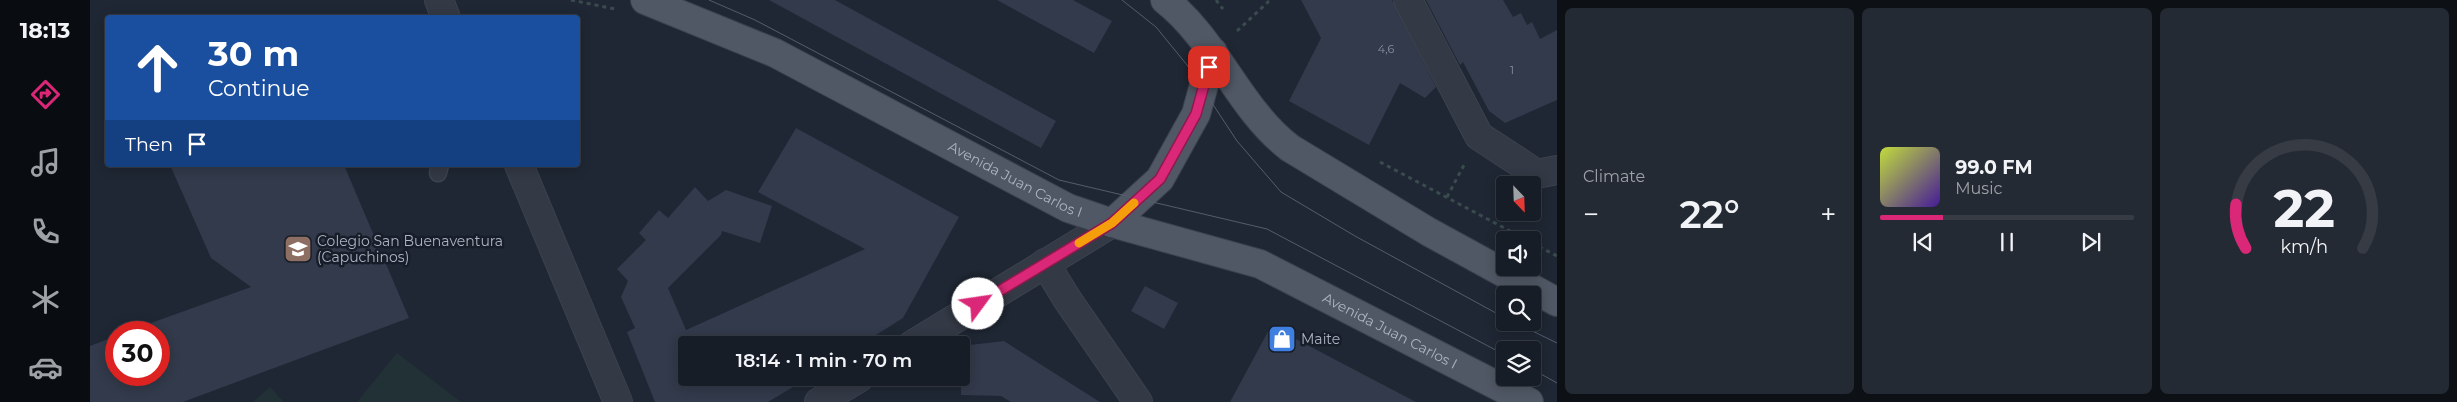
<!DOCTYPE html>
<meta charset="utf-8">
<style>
body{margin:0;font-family:Montserrat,sans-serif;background:#242a33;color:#f1f3f6;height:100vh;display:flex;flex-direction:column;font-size:19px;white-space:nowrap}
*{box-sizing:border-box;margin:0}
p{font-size:16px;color:#9ea2a7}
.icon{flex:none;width:28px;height:28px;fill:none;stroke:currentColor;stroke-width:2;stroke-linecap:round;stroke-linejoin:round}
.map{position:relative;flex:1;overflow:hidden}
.panel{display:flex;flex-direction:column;gap:8px;padding:8px;background:#0d1015;width:900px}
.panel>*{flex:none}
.guide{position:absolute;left:15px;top:15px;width:475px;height:152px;border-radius:5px;box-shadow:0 2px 12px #0003,0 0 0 1px #363b44;background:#1a4fa0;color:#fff;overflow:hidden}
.needle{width:32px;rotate:157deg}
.controls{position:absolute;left:1406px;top:176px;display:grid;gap:10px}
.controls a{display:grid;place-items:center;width:45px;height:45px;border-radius:5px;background:#171d27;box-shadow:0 2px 12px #0003,0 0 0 1px #363b44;font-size:25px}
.speed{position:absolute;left:15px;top:321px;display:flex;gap:10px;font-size:25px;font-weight:700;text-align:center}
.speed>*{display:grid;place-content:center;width:65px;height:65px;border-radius:50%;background:#171d27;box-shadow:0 2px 12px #0003,0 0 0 1px #363b44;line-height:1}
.speed .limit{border:8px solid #d22;background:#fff;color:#111}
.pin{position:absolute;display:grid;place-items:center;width:42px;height:42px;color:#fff;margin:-21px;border-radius:10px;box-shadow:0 2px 8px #0006}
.me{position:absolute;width:55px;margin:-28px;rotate:59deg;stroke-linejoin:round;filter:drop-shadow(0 0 4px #0008)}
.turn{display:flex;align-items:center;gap:18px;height:105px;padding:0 20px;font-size:22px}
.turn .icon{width:65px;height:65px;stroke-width:2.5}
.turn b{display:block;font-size:35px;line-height:42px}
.then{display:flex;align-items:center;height:48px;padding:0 20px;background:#0003;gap:10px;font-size:19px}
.big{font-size:38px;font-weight:600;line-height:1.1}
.panel .tile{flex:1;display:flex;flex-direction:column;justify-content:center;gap:8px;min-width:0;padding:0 18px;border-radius:8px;background:#242a33}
.panel .dial{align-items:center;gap:0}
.dial svg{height:130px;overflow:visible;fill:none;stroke:#363b44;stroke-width:7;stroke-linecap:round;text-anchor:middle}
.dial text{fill:#f1f3f6;stroke:none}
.song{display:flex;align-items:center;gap:15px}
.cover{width:60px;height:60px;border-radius:8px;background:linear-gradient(135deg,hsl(70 70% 55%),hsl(260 70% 35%))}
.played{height:5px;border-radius:2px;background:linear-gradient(90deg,#db2777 25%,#363b44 25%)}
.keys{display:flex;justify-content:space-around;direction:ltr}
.heat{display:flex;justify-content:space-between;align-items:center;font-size:28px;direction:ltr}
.panel .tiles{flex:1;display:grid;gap:8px;grid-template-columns:repeat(3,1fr)}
.trip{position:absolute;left:588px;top:336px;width:292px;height:50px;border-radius:5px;background:#171d27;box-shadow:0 2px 12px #0003,0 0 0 1px #363b44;font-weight:600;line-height:50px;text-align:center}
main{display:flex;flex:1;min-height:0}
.dock{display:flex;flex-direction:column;width:90px;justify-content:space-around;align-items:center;background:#090c10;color:#9ea2a7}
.dock .icon{width:35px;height:35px}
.dock .active{color:#db2777}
.dock b{font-size:22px;color:#f1f3f6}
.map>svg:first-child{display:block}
.green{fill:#213135}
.building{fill:#323a4b}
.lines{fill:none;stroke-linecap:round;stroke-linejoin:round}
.lane-casing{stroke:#3c424e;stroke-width:19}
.street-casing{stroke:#3c424e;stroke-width:30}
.primary-casing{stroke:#3c424e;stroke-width:30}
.path{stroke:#3a4b4e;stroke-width:3;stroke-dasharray:4 4;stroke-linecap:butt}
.lane{stroke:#333945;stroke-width:16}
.street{stroke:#333945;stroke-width:28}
.primary{stroke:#505865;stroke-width:28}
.tram{stroke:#555c6c;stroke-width:1}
.route-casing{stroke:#8e194d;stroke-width:12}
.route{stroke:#db2777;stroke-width:9}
.slow{stroke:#f59e0b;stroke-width:9}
.labels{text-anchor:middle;stroke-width:5;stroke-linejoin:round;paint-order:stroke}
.number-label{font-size:11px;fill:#8c93a2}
.street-label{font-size:14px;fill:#acb3c2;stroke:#181e29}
.poi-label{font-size:14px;fill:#acb3c2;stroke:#181e29;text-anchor:start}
</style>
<main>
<nav class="dock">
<b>18:13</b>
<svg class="icon active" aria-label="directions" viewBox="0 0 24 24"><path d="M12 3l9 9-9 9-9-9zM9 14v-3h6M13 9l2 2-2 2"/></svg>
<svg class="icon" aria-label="music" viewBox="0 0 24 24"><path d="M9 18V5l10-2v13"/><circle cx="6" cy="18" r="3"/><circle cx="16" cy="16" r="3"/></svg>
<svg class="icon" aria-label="phone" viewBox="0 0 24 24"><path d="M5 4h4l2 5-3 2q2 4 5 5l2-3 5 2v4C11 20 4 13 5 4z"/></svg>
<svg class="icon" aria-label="climate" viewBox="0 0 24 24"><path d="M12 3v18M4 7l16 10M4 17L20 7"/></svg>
<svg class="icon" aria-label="car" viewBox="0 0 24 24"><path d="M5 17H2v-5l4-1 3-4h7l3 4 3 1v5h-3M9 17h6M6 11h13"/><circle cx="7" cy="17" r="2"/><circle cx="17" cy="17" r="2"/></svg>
</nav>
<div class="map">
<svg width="1467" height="402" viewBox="0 0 1467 402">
<rect width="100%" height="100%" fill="#1f2734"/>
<g class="green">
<polygon points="307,353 371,402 267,402"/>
<polygon points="180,387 194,402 163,402"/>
</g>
<g class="building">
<polygon points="679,0 745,0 966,121 951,148"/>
<polygon points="907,0 983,0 1022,21 1004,53"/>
<polygon points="1211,0 1302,0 1346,87 1335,98 1310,83 1279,145 1199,101 1231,38"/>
<polygon points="1336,0 1413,0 1423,17 1431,13 1437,25 1442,22 1450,39 1467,30 1467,100 1415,123 1399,111 1373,62 1370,65"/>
<polygon points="706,128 869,217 813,318 770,345 596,345 596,378 718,378 678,402 565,402 537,332 545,328 531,297 538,281 527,269 556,240 549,233 569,210 578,218 605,187 618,201 636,190 682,206 670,243 632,231 631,235 578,288 596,330 775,249 668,192"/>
<polygon points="80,165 254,165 319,318 93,402 0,402 0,346 26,336 26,375 69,375 69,332 36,332 161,287 121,258"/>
<polygon points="1055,286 1088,303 1074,329 1041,311"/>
<polygon points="1181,326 1326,402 1140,402"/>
<polygon points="914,341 1010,402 921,402 911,396 871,395 871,346"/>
</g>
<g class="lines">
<defs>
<polyline id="lane" points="348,173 350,165"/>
<g id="street">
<polyline points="349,0 356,18"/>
<polyline points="1318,0 1389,136 1447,174 1467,170"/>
<polyline points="429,165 528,402"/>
<polyline points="955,263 977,299 1048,402"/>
<polyline points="822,345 1022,223"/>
<polyline points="729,402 769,378"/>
</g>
<g id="primary">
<path id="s1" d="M 555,0 L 685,53 L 978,208 L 1022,223 L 1170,264 L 1439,402"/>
<path d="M 1075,0 C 1127,41 1148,108 1200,148 L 1339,232 L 1467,302"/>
<polyline points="1022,223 1070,179 1106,114 1123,52"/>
</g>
</defs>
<use href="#lane" class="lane-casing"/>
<use href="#street" class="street-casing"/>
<use href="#primary" class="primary-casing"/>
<g class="path">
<polyline points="481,0 525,9"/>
<polyline points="1126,0 1133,9"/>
<polyline points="1147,31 1178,2 1176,0"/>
<polyline points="1290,162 1437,240"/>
<polyline points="1357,197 1374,165"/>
<polyline points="1442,243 1467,256"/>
</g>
<use href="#lane" class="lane"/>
<use href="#street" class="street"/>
<use href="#primary" class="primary"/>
<g class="tram">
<polyline points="619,0 665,20 969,180 1177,229 1415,355"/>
<polyline points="1032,0 1066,27 1097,65 1147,141 1191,192 1265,236 1415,318"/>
<polyline points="1424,322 1467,343"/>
<polyline points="1442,369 1467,383"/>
</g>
</g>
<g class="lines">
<defs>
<polyline id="route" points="888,304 1022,223 1070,179 1106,114 1119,67"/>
</defs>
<use href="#route" class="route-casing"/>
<use href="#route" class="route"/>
<polyline class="slow" points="989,243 1022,223 1044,203"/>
</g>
<defs>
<symbol id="school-square" viewBox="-11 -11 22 22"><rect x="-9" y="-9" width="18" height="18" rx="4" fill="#8d6e63" stroke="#181e29"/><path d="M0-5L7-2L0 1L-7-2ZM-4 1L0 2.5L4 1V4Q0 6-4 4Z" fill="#fff"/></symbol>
<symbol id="shop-square" viewBox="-11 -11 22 22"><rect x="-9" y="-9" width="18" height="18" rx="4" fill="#3f7fe0" stroke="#181e29"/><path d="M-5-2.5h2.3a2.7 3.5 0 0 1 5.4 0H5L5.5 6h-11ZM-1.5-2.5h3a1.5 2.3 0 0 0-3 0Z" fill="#fff"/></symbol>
</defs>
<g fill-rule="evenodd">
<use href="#school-square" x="192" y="233" width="32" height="32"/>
<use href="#shop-square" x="1176" y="323" width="32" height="32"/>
</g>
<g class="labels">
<g class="number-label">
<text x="1296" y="53">4,6</text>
<text x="1422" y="74">1</text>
</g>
<g class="street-label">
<text dy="5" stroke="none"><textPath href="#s1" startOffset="412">Avenida Juan Carlos I</textPath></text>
<text dy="5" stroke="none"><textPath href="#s1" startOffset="818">Avenida Juan Carlos I</textPath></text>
</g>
<g class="poi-label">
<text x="227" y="246">Colegio San Buenaventura<tspan x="227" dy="16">(Capuchinos)</tspan></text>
<text x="1211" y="344">Maite</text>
</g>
</g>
</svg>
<div class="controls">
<a><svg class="needle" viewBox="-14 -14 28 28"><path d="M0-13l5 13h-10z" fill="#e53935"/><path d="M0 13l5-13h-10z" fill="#9ea2a7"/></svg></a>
<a><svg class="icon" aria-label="sound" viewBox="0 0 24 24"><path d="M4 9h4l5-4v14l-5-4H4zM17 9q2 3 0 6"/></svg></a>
<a><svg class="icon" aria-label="search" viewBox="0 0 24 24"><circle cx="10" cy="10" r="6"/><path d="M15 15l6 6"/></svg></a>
<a><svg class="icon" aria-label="layers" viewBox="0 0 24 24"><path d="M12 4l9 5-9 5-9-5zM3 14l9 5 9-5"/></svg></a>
</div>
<div class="speed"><div class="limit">30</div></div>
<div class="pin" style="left:1119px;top:67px;background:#d93025"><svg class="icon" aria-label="arrive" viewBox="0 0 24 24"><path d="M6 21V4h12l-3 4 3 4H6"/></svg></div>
<svg class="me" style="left:888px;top:304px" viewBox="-20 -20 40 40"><circle r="19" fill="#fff"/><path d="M0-13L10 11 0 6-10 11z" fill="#db2777"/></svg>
<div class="trip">18:14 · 1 min · 70 m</div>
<div class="guide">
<div class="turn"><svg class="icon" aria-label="ahead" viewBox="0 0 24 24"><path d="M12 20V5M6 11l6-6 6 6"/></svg><div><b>30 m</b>Continue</div></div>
<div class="then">Then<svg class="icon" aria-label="arrive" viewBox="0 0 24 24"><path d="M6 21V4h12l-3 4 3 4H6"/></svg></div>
</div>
</div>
<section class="panel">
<div class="tiles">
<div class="tile"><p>Climate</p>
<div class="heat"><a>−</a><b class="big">22°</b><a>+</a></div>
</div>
<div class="tile">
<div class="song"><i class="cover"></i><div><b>99.0 FM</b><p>Music</p></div></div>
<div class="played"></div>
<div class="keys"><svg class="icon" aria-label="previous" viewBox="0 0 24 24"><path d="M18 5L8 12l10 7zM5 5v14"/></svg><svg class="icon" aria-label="pause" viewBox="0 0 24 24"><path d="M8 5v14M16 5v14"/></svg><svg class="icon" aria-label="next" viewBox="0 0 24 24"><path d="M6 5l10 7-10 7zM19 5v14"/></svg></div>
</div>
<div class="tile dial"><svg viewBox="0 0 100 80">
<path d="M14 69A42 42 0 1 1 86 69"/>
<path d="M14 69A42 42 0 0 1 8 42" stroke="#db2777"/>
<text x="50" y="56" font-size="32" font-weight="700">22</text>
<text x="50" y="72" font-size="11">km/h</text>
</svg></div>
</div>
</section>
</main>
